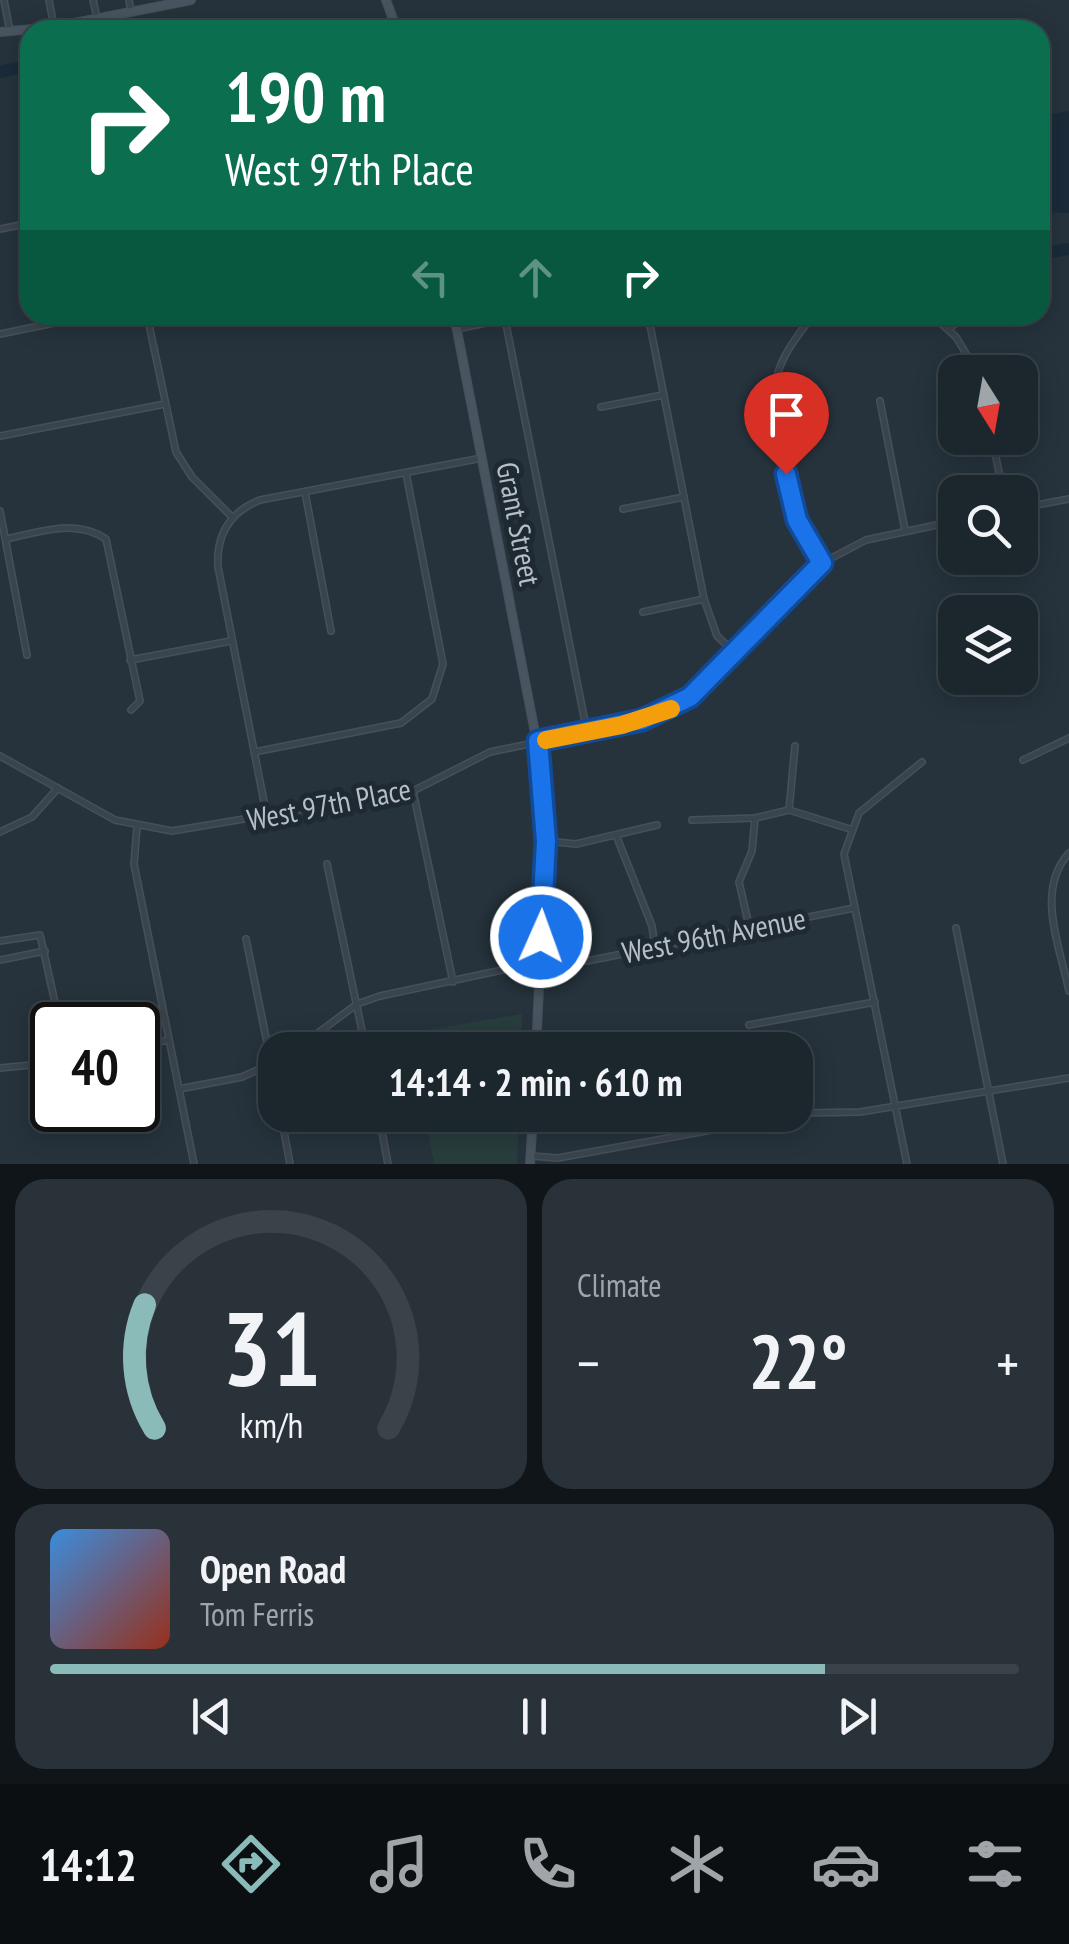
<!DOCTYPE html>
<meta charset="utf-8">
<style>
body{margin:0;font-family:"PT Sans Narrow",sans-serif;background:#293239;color:#f1f3f6;height:100vh;display:flex;flex-direction:column;font-size:38px;white-space:nowrap}
*{box-sizing:border-box;margin:0}
p{font-size:32px;color:#a0a5aa}
.icon{flex:none;width:55px;height:55px;fill:none;stroke:currentColor;stroke-width:2;stroke-linecap:round;stroke-linejoin:round}
.map{position:relative;height:1164px;overflow:hidden}
.panel{display:flex;flex-direction:column;gap:15px;padding:15px;background:#0f1519;flex:1}
.panel>*{flex:none}
.top-card{position:absolute;left:20px;top:20px;width:1030px;height:305px;border-radius:30px;box-shadow:0 5px 25px #0003,0 0 0 2px #3a4349;background:#0b6e4f;color:#fff;overflow:hidden}
.needle{width:65px;rotate:169deg}
.tools{position:absolute;left:938px;top:355px;display:grid;gap:20px}
.tools a{display:grid;place-items:center;width:100px;height:100px;border-radius:20px;background:#1c262d;box-shadow:0 5px 25px #0003,0 0 0 2px #3a4349;font-size:50px}
.speed{position:absolute;left:30px;top:1002px;display:flex;gap:20px;font-size:50px;font-weight:700;text-align:center}
.speed>*{display:grid;place-content:center;width:130px;height:130px;border-radius:50%;background:#1c262d;box-shadow:0 5px 25px #0003,0 0 0 2px #3a4349;line-height:1}
.speed .limit{border:5px solid #111;border-radius:15px;background:#fff;color:#111}
.pin{position:absolute;display:grid;place-items:center;width:85px;height:85px;color:#fff;margin:-102px -42px;border-radius:50% 50% 50% 0;rotate:-45deg;box-shadow:0 0 10px #0007}
.pin .icon{rotate:45deg}
.me{position:absolute;width:110px;margin:-55px;rotate:2deg;stroke-linejoin:round;filter:drop-shadow(0 0 8px #0008)}
.turn{display:flex;align-items:center;gap:35px;height:210px;padding:0 40px;font-size:45px}
.turn .icon{width:130px;height:130px;stroke-width:2.5}
.turn b{display:block;font-size:70px;line-height:85px}
.lanes{display:flex;align-items:center;height:95px;padding:0 40px;background:#0003;justify-content:center;gap:50px;direction:ltr}
.lanes .off{opacity:.35}
.big{font-size:75px;font-weight:800;line-height:1.1}
.panel .tile{flex:1;display:flex;flex-direction:column;justify-content:center;gap:15px;min-width:0;padding:0 35px;border-radius:30px;background:#293239}
.panel .dial{align-items:center;gap:0}
.dial svg{height:260px;overflow:visible;fill:none;stroke:#3a4349;stroke-width:7;stroke-linecap:round;text-anchor:middle}
.dial text{fill:#f1f3f6;stroke:none}
.song{display:flex;align-items:center;gap:30px}
.cover{width:120px;height:120px;border-radius:15px;background:linear-gradient(135deg,hsl(210 70% 55%),hsl(10 70% 35%))}
.played{height:10px;border-radius:5px;background:linear-gradient(90deg,#8bbbb9 80%,#3a4349 80%)}
.keys{display:flex;justify-content:space-around;direction:ltr}
.heat{display:flex;justify-content:space-between;align-items:center;font-size:55px;direction:ltr}
.panel .tiles{flex:1;display:grid;gap:15px;grid-template-columns:1fr 1fr}
.tile:last-child{grid-column:span 2}
.trip{position:absolute;left:258px;top:1032px;width:555px;height:100px;border-radius:30px;background:#1c262d;box-shadow:0 5px 25px #0003,0 0 0 2px #3a4349;font-weight:800;line-height:100px;text-align:center}
.tab-bar{display:flex;height:160px;justify-content:space-around;align-items:center;background:#0b0f12;color:#a0a5aa}
.tab-bar .icon{width:70px;height:70px}
.tab-bar .selected{color:#8bbbb9}
.tab-bar b{font-size:45px;color:#f1f3f6}
.map>svg:first-child{display:block}
.green{fill:#283d3d}
.water{fill:#1a2b39}
.lines{fill:none;stroke-linecap:round;stroke-linejoin:round}
.river{stroke:#1a2b39;stroke-width:12}
.street-casing{stroke:#465059;stroke-width:8}
.secondary-casing{stroke:#465059;stroke-width:10}
.street{stroke:#3a444d;stroke-width:5}
.secondary{stroke:#48545f;stroke-width:8}
.route-casing{stroke:#114b97;stroke-width:25}
.route{stroke:#1a73e8;stroke-width:18}
.slow{stroke:#f59e0b;stroke-width:18}
.labels{text-anchor:middle;stroke-width:10;stroke-linejoin:round;paint-order:stroke}
.street-label{font-size:30px;fill:#b6bfc8;stroke:#1f2932}
</style>
<div class="map">
<svg width="1069" height="1164" viewBox="0 0 1069 1164">
<rect width="100%" height="100%" fill="#26333c"/>
<g class="green">
<polygon points="522,1014 521,1050 413,1050 410,1033"/>
<polygon points="425,1115 519,1115 517,1164 434,1164"/>
</g>
<polygon class="water" points="1069,111 1069,213 1040,212 1040,116"/>
<g class="lines">
<g class="river">
<polyline points="0,72 30,65"/>
<polyline points="1040,254 1069,249"/>
</g>
<defs>
<g id="street">
<polyline points="4,0 10,32"/>
<polyline points="49,0 54,27"/>
<polyline points="93,0 97,18"/>
<polyline points="129,0 131,11"/>
<polyline points="0,229 30,223"/>
<polyline points="147,315 176,452 192,477 232,517"/>
<polyline points="648,315 704,599 717,636 734,652"/>
<path d="M 813,315 C 799,334 783,353 777,376 C 764,429 792,519 822,563"/>
<polyline points="932,315 956,337 977,372"/>
<polyline points="505,319 587,732"/>
<polyline points="456,329 525,315"/>
<polyline points="949,329 965,315"/>
<polyline points="0,334 93,315"/>
<polyline points="880,401 905,530"/>
<polyline points="601,407 663,395"/>
<polyline points="0,436 165,404"/>
<polyline points="992,438 1003,492"/>
<polyline points="305,492 331,631"/>
<polyline points="1020,508 1069,499"/>
<polyline points="623,509 684,497"/>
<polyline points="0,511 27,655"/>
<path d="M 6,539 C 41,532 75,518 106,539 L 140,701 L 131,710"/>
<polyline points="643,612 704,599"/>
<polyline points="130,660 231,641"/>
<polyline points="254,752 401,723 432,699 443,664 406,473"/>
<polyline points="0,756 115,820 172,831 413,791 490,752 622,725 671,709 703,687 798,583 822,563 866,540 955,521"/>
<polyline points="1023,760 1069,738"/>
<polyline points="413,791 453,982"/>
<polyline points="789,810 795,746"/>
<path d="M 267,817 L 218,567 C 216,535 230,512 260,500 L 482,458"/>
<polyline points="692,820 755,818 789,810 850,829"/>
<polyline points="137,827 134,864 194,1164"/>
<polyline points="0,832 32,817 58,788"/>
<polyline points="616,835 652,926 655,948"/>
<polyline points="546,841 576,844 657,825"/>
<path d="M 1069,853 C 1035,890 1060,947 1069,991"/>
<polyline points="327,864 366,1050"/>
<polyline points="956,928 1003,1164"/>
<polyline points="750,930 739,882 752,851 755,818"/>
<polyline points="246,939 275,1082"/>
<polyline points="0,941 40,935 60,1025"/>
<polyline points="0,960 45,951"/>
<polyline points="749,1025 875,1002"/>
<polyline points="138,1046 169,1040"/>
<polyline points="295,1050 357,1004 380,996 540,962 587,961 854,908"/>
<polyline points="628,1050 656,1045"/>
<polyline points="0,1068 52,1063"/>
<polyline points="179,1089 242,1077 275,1062"/>
<polyline points="281,1115 290,1164"/>
<polyline points="379,1115 388,1164"/>
<polyline points="531,1156 558,1158 805,1113 860,1112 1069,1078"/>
<polyline points="907,1164 844,854 859,813 922,762"/>
</g>
<g id="secondary">
<polyline points="386,0 397,30"/>
<polyline points="0,32 54,27 191,0"/>
<polyline points="454,315 544,779 546,841 536,1050"/>
<polyline points="530,1164 533,1115"/>
</g>
</defs>
<use href="#street" class="street-casing"/>
<use href="#secondary" class="secondary-casing"/>
<use href="#street" class="street"/>
<use href="#secondary" class="secondary"/>
</g>
<g class="lines">
<defs>
<polyline id="route" points="541,937 546,841 538,741 642,720 690,697 822,563 797,520 786,474"/>
</defs>
<use href="#route" class="route-casing"/>
<use href="#route" class="route"/>
<polyline class="slow" points="546,740 622,725 671,709"/>
</g>
<g class="labels">
<g class="street-label">
<text transform="translate(518 524) rotate(79)" y="10">Grant Street</text>
<text transform="translate(329 805) rotate(-11)" y="10">West 97th Place</text>
<text transform="translate(714 936) rotate(-11)" y="10">West 96th Avenue</text>
</g>
</g>
</svg>
<div class="tools">
<a><svg class="needle" viewBox="-14 -14 28 28"><path d="M0-13l5 13h-10z" fill="#e53935"/><path d="M0 13l5-13h-10z" fill="#a0a5aa"/></svg></a>
<a><svg class="icon" aria-label="search" viewBox="0 0 24 24"><circle cx="10" cy="10" r="6"/><path d="M15 15l6 6"/></svg></a>
<a><svg class="icon" aria-label="layers" viewBox="0 0 24 24"><path d="M12 4l9 5-9 5-9-5zM3 14l9 5 9-5"/></svg></a>
</div>
<div class="speed"><div class="limit">40</div></div>
<div class="pin" style="left:786px;top:474px;background:#d93025"><svg class="icon" aria-label="arrive" viewBox="0 0 24 24"><path d="M6 21V4h12l-3 4 3 4H6"/></svg></div>
<svg class="me" style="left:541px;top:937px" viewBox="-20 -20 40 40"><circle r="17" fill="#1a73e8" stroke="#fff" stroke-width="3"/><path d="M0-11L8 9 0 5-8 9z" fill="#fff"/></svg>
<div class="trip">14:14 · 2 min · 610 m</div>
<div class="top-card">
<div class="turn"><svg class="icon" aria-label="right" viewBox="0 0 24 24"><path d="M7 20v-9h11M14 6l5 5-5 5"/></svg><div><b>190 m</b>West 97th Place</div></div>
<div class="lanes"><svg class="icon off" aria-label="left" viewBox="0 0 24 24"><path d="M17 20v-9H6M10 6l-5 5 5 5"/></svg><svg class="icon off" aria-label="ahead" viewBox="0 0 24 24"><path d="M12 20V5M6 11l6-6 6 6"/></svg><svg class="icon" aria-label="right" viewBox="0 0 24 24"><path d="M7 20v-9h11M14 6l5 5-5 5"/></svg></div>
</div>
</div>
<section class="panel">
<div class="tiles">
<div class="tile dial"><svg viewBox="0 0 100 80">
<path d="M14 69A42 42 0 1 1 86 69"/>
<path d="M14 69A42 42 0 0 1 11 31" stroke="#8bbbb9"/>
<text x="50" y="56" font-size="32" font-weight="700">31</text>
<text x="50" y="72" font-size="11">km/h</text>
</svg></div>
<div class="tile"><p>Climate</p>
<div class="heat"><a>−</a><b class="big">22°</b><a>+</a></div>
</div>
<div class="tile">
<div class="song"><i class="cover"></i><div><b>Open Road</b><p>Tom Ferris</p></div></div>
<div class="played"></div>
<div class="keys"><svg class="icon" aria-label="previous" viewBox="0 0 24 24"><path d="M18 5L8 12l10 7zM5 5v14"/></svg><svg class="icon" aria-label="pause" viewBox="0 0 24 24"><path d="M8 5v14M16 5v14"/></svg><svg class="icon" aria-label="next" viewBox="0 0 24 24"><path d="M6 5l10 7-10 7zM19 5v14"/></svg></div>
</div>
</div>
</section>
<nav class="tab-bar">
<b>14:12</b>
<svg class="icon selected" aria-label="directions" viewBox="0 0 24 24"><path d="M12 3l9 9-9 9-9-9zM9 14v-3h6M13 9l2 2-2 2"/></svg>
<svg class="icon" aria-label="music" viewBox="0 0 24 24"><path d="M9 18V5l10-2v13"/><circle cx="6" cy="18" r="3"/><circle cx="16" cy="16" r="3"/></svg>
<svg class="icon" aria-label="phone" viewBox="0 0 24 24"><path d="M5 4h4l2 5-3 2q2 4 5 5l2-3 5 2v4C11 20 4 13 5 4z"/></svg>
<svg class="icon" aria-label="climate" viewBox="0 0 24 24"><path d="M12 3v18M4 7l16 10M4 17L20 7"/></svg>
<svg class="icon" aria-label="car" viewBox="0 0 24 24"><path d="M5 17H2v-5l4-1 3-4h7l3 4 3 1v5h-3M9 17h6M6 11h13"/><circle cx="7" cy="17" r="2"/><circle cx="17" cy="17" r="2"/></svg>
<svg class="icon" aria-label="filters" viewBox="0 0 24 24"><path d="M4 7h16M4 17h16"/><circle cx="9" cy="7" r="2"/><circle cx="15" cy="17" r="2"/></svg>
</nav>
